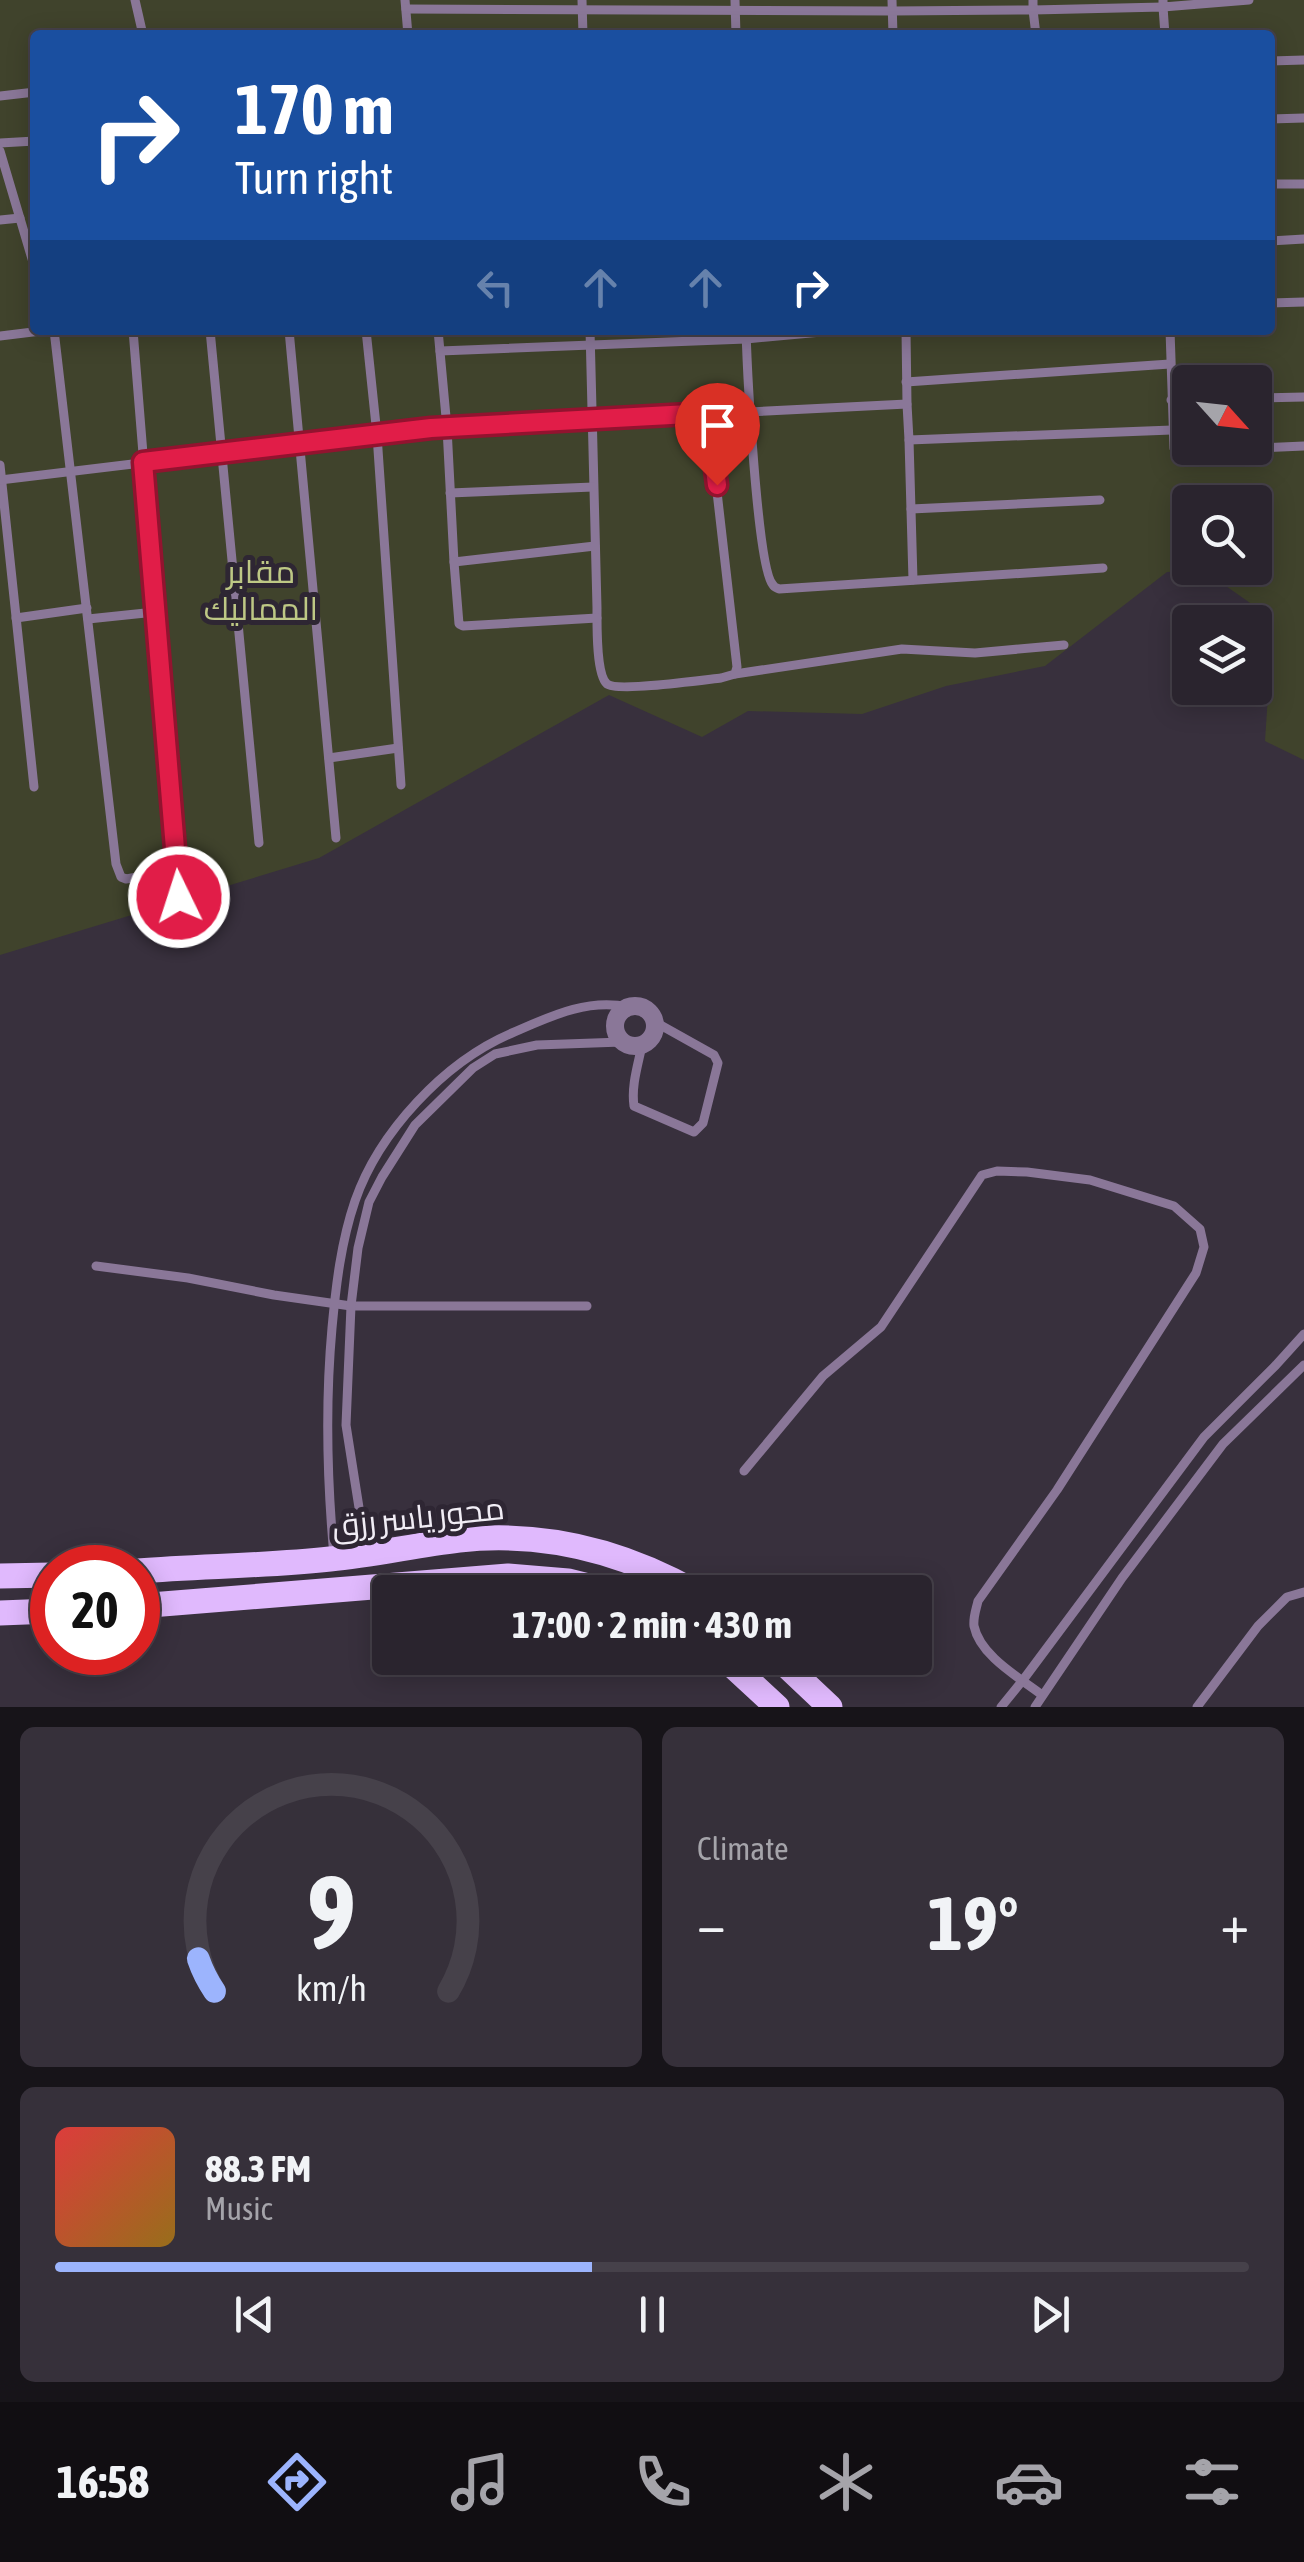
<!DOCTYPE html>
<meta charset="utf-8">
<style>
body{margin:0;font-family:"Asap Condensed",Cairo,sans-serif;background:#36303a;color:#f1f3f6;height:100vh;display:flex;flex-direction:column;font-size:38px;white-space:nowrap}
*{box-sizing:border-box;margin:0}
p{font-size:32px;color:#a5a4aa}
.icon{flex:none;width:55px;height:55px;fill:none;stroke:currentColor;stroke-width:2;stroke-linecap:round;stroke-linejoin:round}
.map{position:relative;height:1707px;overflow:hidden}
.panel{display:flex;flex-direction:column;gap:20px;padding:20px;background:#171419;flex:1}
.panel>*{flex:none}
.banner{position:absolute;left:30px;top:30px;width:1245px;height:305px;border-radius:10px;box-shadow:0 5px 25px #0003,0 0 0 2px #46414a;background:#1a4fa0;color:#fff;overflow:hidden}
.needle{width:65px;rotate:117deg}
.tools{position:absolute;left:1172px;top:365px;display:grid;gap:20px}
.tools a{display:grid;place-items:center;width:100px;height:100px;border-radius:10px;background:#2a242e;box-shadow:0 5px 25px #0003,0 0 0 2px #46414a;font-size:50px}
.speed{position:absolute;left:30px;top:1545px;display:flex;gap:20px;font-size:50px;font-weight:700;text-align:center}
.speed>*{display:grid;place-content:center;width:130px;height:130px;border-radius:50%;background:#2a242e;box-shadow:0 5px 25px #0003,0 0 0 2px #46414a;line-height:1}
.speed .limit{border:15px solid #d22;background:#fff;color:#111}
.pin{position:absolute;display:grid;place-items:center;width:85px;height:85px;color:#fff;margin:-102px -42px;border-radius:50% 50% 50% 0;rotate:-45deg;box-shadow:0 0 10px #0007}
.pin .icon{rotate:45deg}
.me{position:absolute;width:110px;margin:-55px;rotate:356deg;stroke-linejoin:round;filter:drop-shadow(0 0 8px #0008)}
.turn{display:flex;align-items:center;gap:35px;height:210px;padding:0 40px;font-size:45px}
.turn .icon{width:130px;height:130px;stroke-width:2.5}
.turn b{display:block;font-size:70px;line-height:85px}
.lanes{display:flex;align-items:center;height:95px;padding:0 40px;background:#0003;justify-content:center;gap:50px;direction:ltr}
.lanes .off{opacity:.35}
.big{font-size:75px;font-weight:700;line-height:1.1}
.panel .tile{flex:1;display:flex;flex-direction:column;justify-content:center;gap:15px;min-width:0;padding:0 35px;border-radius:15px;background:#36303a}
.panel .dial{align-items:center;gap:0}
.dial svg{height:260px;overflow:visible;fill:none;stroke:#46414a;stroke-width:7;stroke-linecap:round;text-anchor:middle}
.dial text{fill:#f1f3f6;stroke:none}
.song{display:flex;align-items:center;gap:30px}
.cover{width:120px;height:120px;border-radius:15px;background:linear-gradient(135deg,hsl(0 70% 55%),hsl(40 70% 35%))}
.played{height:10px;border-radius:5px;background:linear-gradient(90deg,#9cb4fd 45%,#46414a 45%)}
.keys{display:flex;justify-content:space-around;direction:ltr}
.heat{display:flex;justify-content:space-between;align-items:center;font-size:55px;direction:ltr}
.panel .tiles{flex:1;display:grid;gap:20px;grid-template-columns:1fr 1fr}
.tile:last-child{grid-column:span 2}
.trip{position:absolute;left:372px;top:1575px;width:560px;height:100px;border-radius:10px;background:#2a242e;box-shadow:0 5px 25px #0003,0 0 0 2px #46414a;font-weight:700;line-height:100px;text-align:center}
.dock{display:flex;height:160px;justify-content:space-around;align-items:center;background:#110e12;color:#a5a4aa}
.dock .icon{width:70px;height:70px}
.dock .on{color:#9cb4fd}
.dock b{font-size:45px;color:#f1f3f6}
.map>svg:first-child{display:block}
.green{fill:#40432c;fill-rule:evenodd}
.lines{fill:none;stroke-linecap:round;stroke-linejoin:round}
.service{stroke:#8a7798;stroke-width:9}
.minor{stroke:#8a7798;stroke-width:18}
.primary{stroke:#e0b9fd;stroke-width:25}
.route-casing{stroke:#92132f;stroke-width:25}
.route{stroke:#e11d48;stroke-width:18}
.labels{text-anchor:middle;stroke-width:10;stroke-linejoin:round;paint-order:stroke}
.park-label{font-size:32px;fill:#bec885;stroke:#2e2633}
.street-label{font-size:32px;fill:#f1edf5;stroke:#2e2633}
</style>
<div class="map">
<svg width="1304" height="1707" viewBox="0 0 1304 1707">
<rect width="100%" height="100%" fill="#38303d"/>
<path class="green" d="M 0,0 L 1304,0 L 1304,760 L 1265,741 L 1273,619 L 1203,570 L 1167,572 L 1045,666 L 946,686 L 862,714 L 748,711 L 702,737 L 609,695 L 319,858 L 0,955 ZM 35,35 L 1270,35 L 1270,330 L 35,330 ZM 1190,382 L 1255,382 L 1255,448 L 1190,448 ZM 1190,502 L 1255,502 L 1255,568 L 1190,568 Z"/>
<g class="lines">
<g class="service">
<polyline points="135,0 143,35"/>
<polyline points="405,0 408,35"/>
<polyline points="582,0 583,35"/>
<polyline points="735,0 736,35"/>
<polyline points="892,0 893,35"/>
<polyline points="1033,0 1033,10 1163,7 1165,35"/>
<polyline points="1163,0 1163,7 1249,0"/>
<polyline points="406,9 892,11 1033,10 1036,35"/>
<polyline points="1270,61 1304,60"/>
<polyline points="0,96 35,92"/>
<polyline points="1270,119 1304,118"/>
<polyline points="0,143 35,141"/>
<polyline points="0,151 35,269"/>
<polyline points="1270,184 1304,184"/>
<polyline points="0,220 20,218"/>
<polyline points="1270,241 1304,239"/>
<polyline points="1270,303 1304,302"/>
<polyline points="54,330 116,864 121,877 126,879 177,870"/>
<polyline points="133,330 181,924"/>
<polyline points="210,330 259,843"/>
<polyline points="289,330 336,838"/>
<polyline points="366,330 377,435 401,785"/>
<polyline points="438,330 447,428 454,562 595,546"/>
<path d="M 590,330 C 592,423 594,516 597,608 C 597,623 596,675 607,684 C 617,692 703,680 721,678 L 735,674 L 737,667 L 708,413"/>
<path d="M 746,330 C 747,364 757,569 773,585 C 774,587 777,588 779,589 L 1103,568"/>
<polyline points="1170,330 1174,448 1184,451 1304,446"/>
<polyline points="0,336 49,330"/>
<polyline points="440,351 746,339 843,330"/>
<polyline points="906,382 1170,364"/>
<polyline points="1255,398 1304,397"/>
<polyline points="1171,400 1190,400"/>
<polyline points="907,404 909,440 1172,430"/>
<polyline points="909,440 913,580"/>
<polyline points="0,465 34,787"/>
<polyline points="0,480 431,428 907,404 906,330"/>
<polyline points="450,493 593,487"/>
<polyline points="911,509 1100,500"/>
<polyline points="454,562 459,624 463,626 597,618"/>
<polyline points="16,618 87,608"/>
<polyline points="88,619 155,612"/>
<polyline points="735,674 902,649 975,653 1064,645"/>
<polyline points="329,758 398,748"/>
<path d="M 642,1045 C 638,1065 631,1086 634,1106 L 694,1132 L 703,1123 L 718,1063 L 714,1055 L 655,1022"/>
<polyline points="96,1266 188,1278 274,1295 351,1306 587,1306"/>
<path d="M 744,1471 L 823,1376 L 881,1327 L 982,1175 L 997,1171 L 1027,1172 L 1090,1180 L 1174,1206 L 1200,1229 L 1204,1247 L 1196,1273 L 1057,1490 L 978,1601 C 976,1610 973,1617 974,1626 C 980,1656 1020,1678 1042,1695"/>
<polyline points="366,1552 346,1425 351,1306 358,1248 369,1202 382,1177 415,1125 473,1068 495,1054 537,1045 622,1042"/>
<path d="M 334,1556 C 327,1480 325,1405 332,1328 C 336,1285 341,1242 355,1201 C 379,1132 444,1062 512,1033 C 549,1017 587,998 628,1007"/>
<polyline points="1001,1707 1023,1680 1204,1437 1276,1365 1304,1334"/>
<polyline points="1035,1707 1122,1578 1223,1444 1304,1365"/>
<polyline points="1197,1707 1258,1626 1287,1597 1304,1592"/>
</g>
<circle class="minor" cx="635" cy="1026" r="20"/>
<g class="primary">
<path d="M 138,1571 C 202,1566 266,1566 330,1559 C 373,1555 416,1545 459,1540 C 543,1531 622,1551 695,1592"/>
<polyline points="0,1576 52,1575"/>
<polyline points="138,1606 508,1576 568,1581 612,1592"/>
<polyline points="0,1613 52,1611"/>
<polyline points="724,1658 777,1707"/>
<polyline points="778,1658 830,1707"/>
</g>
</g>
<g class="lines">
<defs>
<polyline id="route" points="179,897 143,462 431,428 708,413 717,485"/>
</defs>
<use href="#route" class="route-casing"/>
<use href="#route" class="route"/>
</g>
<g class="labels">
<g class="park-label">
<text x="261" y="583">مقابر<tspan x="261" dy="37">المماليك</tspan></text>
</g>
<g class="street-label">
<text transform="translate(418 1517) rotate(-6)" y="11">محور ياسر رزق</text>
</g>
</g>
</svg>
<div class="tools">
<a><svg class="needle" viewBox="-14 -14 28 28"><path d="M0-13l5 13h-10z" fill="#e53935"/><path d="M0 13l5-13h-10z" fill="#a5a4aa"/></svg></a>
<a><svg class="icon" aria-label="search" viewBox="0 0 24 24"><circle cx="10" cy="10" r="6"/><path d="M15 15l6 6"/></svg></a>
<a><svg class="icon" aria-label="layers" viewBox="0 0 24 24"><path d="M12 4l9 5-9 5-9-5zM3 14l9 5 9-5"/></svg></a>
</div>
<div class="speed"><div class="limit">20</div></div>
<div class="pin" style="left:717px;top:485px;background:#d93025"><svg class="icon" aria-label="arrive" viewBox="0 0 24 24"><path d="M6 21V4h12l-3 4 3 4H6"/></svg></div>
<svg class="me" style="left:179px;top:897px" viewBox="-20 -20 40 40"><circle r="17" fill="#e11d48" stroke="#fff" stroke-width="3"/><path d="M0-11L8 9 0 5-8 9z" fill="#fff"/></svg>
<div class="trip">17:00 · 2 min · 430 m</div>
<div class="banner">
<div class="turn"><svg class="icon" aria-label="right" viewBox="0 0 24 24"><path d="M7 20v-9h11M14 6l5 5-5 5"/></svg><div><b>170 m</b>Turn right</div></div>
<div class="lanes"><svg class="icon off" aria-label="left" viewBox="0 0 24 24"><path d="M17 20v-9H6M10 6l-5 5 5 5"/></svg><svg class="icon off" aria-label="ahead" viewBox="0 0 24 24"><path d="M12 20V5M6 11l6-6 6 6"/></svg><svg class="icon off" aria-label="ahead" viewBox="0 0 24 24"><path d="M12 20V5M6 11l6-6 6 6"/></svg><svg class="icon" aria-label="right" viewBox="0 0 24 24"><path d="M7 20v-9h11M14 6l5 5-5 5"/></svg></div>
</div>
</div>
<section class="panel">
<div class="tiles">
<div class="tile dial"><svg viewBox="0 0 100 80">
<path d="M14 69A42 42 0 1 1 86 69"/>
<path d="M14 69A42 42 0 0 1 9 59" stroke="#9cb4fd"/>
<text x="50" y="56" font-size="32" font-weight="700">9</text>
<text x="50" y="72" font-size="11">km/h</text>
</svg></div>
<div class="tile"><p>Climate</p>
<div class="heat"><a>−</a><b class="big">19°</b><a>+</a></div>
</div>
<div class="tile">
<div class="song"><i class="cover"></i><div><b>88.3 FM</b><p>Music</p></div></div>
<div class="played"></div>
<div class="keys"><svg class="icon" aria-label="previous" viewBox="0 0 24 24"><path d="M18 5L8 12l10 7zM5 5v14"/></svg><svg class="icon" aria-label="pause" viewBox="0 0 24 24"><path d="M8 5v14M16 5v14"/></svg><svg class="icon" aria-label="next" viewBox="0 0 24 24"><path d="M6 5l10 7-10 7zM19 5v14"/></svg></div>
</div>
</div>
</section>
<nav class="dock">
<b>16:58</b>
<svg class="icon on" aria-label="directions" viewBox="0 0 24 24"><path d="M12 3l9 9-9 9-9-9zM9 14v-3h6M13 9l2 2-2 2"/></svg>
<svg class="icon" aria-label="music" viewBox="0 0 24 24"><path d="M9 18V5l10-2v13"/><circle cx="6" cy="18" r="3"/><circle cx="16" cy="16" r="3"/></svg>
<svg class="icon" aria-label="phone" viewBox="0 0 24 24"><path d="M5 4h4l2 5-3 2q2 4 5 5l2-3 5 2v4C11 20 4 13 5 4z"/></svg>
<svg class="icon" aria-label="climate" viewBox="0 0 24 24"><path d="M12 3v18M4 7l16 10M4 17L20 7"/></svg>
<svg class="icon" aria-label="car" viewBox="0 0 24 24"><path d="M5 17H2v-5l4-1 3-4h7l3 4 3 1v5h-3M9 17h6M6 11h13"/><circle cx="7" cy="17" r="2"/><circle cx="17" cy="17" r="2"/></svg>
<svg class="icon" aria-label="filters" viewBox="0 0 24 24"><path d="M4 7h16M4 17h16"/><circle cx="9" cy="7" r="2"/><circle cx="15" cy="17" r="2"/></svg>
</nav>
